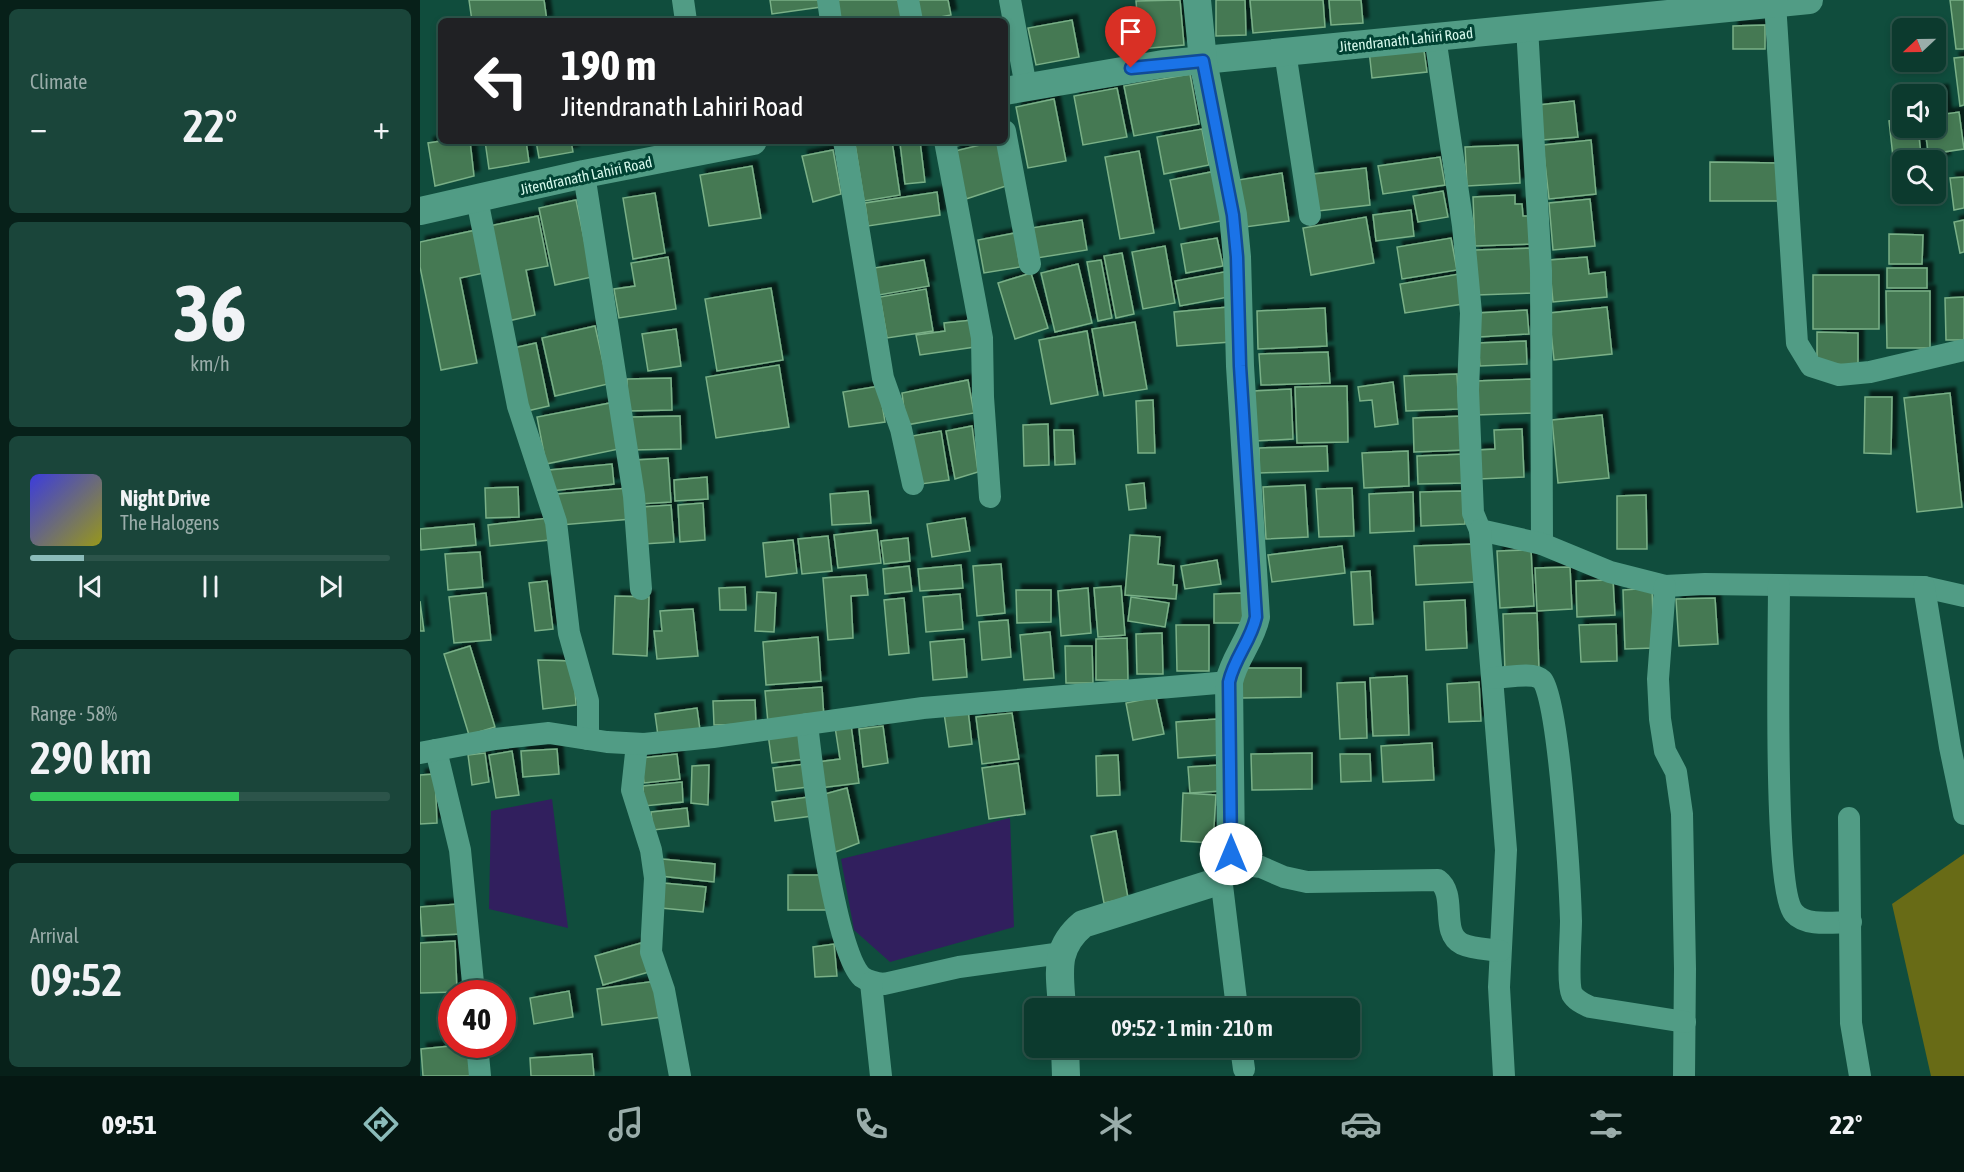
<!DOCTYPE html>
<meta charset="utf-8">
<style>
body{margin:0;font-family:"Asap Condensed",sans-serif;background:#1a453a;color:#f1f3f6;height:100vh;display:flex;flex-direction:column;font-size:22px;white-space:nowrap}
*{box-sizing:border-box;margin:0}
p{font-size:20px;color:#9aadaa}
.icon{flex:none;width:33px;height:33px;fill:none;stroke:currentColor;stroke-width:2;stroke-linecap:round;stroke-linejoin:round}
.map{position:relative;flex:1;overflow:hidden}
.side{display:flex;flex-direction:column;gap:9px;padding:9px;background:#072019;width:420px}
.side>*{flex:none}
.top-card{position:absolute;left:18px;top:18px;width:570px;height:126px;border-radius:9px;box-shadow:0 3px 9px #0003,0 0 0 2px #2c544a;background:#202124;color:#fff;overflow:hidden}
.needle{width:39px;rotate:248deg}
.controls{position:absolute;left:1472px;top:18px;display:grid;gap:12px}
.controls a{display:grid;place-items:center;width:54px;height:54px;border-radius:9px;background:#0c3a2e;box-shadow:0 3px 9px #0003,0 0 0 2px #2c544a;font-size:30px}
.speed{position:absolute;left:18px;top:980px;display:flex;gap:12px;font-size:30px;font-weight:700;text-align:center}
.speed>*{display:grid;place-content:center;width:78px;height:78px;border-radius:50%;background:#0c3a2e;box-shadow:0 3px 9px #0003,0 0 0 2px #2c544a;line-height:1}
.speed .limit{border:9px solid #d22;background:#fff;color:#111}
.pin{position:absolute;display:grid;place-items:center;width:51px;height:51px;color:#fff;margin:-62px -26px;border-radius:50% 50% 50% 0;rotate:-45deg;box-shadow:0 0 6px #0007}
.pin .icon{rotate:45deg}
.me{position:absolute;width:66px;margin:-33px;rotate:0deg;stroke-linejoin:round;filter:drop-shadow(0 0 4px #0008)}
.turn{display:flex;align-items:center;gap:21px;height:126px;padding:0 24px;font-size:27px}
.turn .icon{width:78px;height:78px;stroke-width:2.5}
.turn b{display:block;font-size:42px;line-height:51px}
.big{font-size:45px;font-weight:600;line-height:1.1}
.side .tile{flex:1;display:flex;flex-direction:column;justify-content:center;gap:9px;min-width:0;padding:0 21px;border-radius:9px;background:#1a453a}
.side .dial{align-items:center;gap:0}
.dial b{font-size:78px;line-height:1}
.song{display:flex;align-items:center;gap:18px}
.cover{width:72px;height:72px;border-radius:9px;background:linear-gradient(135deg,hsl(240 70% 55%),hsl(60 70% 35%))}
.played{height:6px;border-radius:3px;background:linear-gradient(90deg,#8bbbb9 15%,#2c544a 15%)}
.keys{display:flex;justify-content:space-around;direction:ltr}
.heat{display:flex;justify-content:space-between;align-items:center;font-size:33px;direction:ltr}
.charge{height:9px;border-radius:4px;background:linear-gradient(90deg,#34c759 58%,#2c544a 0)}
.trip{position:absolute;left:604px;top:998px;width:336px;height:60px;border-radius:9px;background:#0c3a2e;box-shadow:0 3px 9px #0003,0 0 0 2px #2c544a;font-weight:600;line-height:60px;text-align:center}
.tab-bar{display:flex;height:96px;justify-content:space-around;align-items:center;background:#051712;color:#9aadaa}
.tab-bar .icon{width:42px;height:42px}
.tab-bar .on{color:#8bbbb9}
.tab-bar b{font-size:27px;color:#f1f3f6}
main{display:flex;flex:1;min-height:0}
.map>svg:first-child{display:block}
.green{fill:#686b16}
.water{fill:#311f5e}
.building{fill:#447953;stroke:#7ab087;stroke-width:1.5;filter:url(#shadow)}
.lines{fill:none;stroke-linecap:round;stroke-linejoin:round}
.minor{stroke:#519c85;stroke-width:22}
.tertiary{stroke:#519c85;stroke-width:28}
.route-casing{stroke:#114b97;stroke-width:15}
.route{stroke:#1a73e8;stroke-width:10}
.labels{text-anchor:middle;stroke-width:6;stroke-linejoin:round;paint-order:stroke}
.street-label{font-size:15px;fill:#d5f9ec;stroke:#004233}
</style>
<main>
<section class="side">
<div class="tile"><p>Climate</p>
<div class="heat"><a>−</a><b class="big">22°</b><a>+</a></div>
</div>
<div class="tile dial"><b>36</b><p>km/h</p></div>
<div class="tile">
<div class="song"><i class="cover"></i><div><b>Night Drive</b><p>The Halogens</p></div></div>
<div class="played"></div>
<div class="keys"><svg class="icon" aria-label="previous" viewBox="0 0 24 24"><path d="M18 5L8 12l10 7zM5 5v14"/></svg><svg class="icon" aria-label="pause" viewBox="0 0 24 24"><path d="M8 5v14M16 5v14"/></svg><svg class="icon" aria-label="next" viewBox="0 0 24 24"><path d="M6 5l10 7-10 7zM19 5v14"/></svg></div>
</div>
<div class="tile"><p>Range · 58%</p><b class="big">290 km</b><div class="charge"></div></div>
<div class="tile"><p>Arrival</p><b class="big">09:52</b></div>
</section>
<div class="map">
<svg width="1544" height="1076" viewBox="0 0 1544 1076">
<defs>
<filter id="shadow"><feDropShadow dx="5.5" dy="-5.5" stdDeviation="1.5" flood-color="#0009"/></filter>
</defs>
<rect width="100%" height="100%" fill="#104d3d"/>
<polygon class="green" points="1544,854 1544,1076 1511,1076 1472,904"/>
<g class="water">
<polygon points="132,799 148,928 69,909 71,811"/>
<polygon points="590,818 594,927 470,962 434,930 421,859"/>
</g>
<g class="building">
<polygon points="49,0 124,0 127,21 52,21"/>
<polygon points="350,0 401,0 401,7 352,14"/>
<polygon points="415,0 479,0 483,21 417,21"/>
<polygon points="496,0 528,0 531,15 499,21"/>
<polygon points="760,0 764,45 720,49 716,1"/>
<polygon points="796,0 825,0 826,35 796,36"/>
<polygon points="830,0 903,0 905,27 833,33"/>
<polygon points="909,0 941,0 943,23 911,25"/>
<polygon points="1530,0 1544,0 1544,49 1536,49"/>
<polygon points="652,20 659,57 616,65 608,28"/>
<polygon points="1345,25 1345,49 1313,49 1313,26"/>
<polygon points="1003,44 1007,72 952,78 949,50"/>
<polygon points="1544,57 1544,105 1540,106 1534,58"/>
<polygon points="770,74 779,124 714,136 704,86"/>
<polygon points="697,88 707,137 663,145 654,96"/>
<polygon points="1523,90 1526,114 1539,112 1544,149 1524,152 1525,160 1509,160 1505,128 1515,128 1515,94 1501,93"/>
<polygon points="634,99 646,161 608,168 596,107"/>
<polygon points="1154,101 1158,137 1122,140 1118,105"/>
<polygon points="1482,119 1482,128 1498,128 1501,154 1473,157 1469,121"/>
<polygon points="782,129 789,165 744,174 737,137"/>
<polygon points="1171,140 1176,194 1129,199 1123,145"/>
<polygon points="21,141 50,141 54,176 15,186 8,143"/>
<polygon points="65,141 106,141 109,162 69,169"/>
<polygon points="116,141 151,141 153,152 119,158"/>
<polygon points="454,141 472,141 480,195 444,201 435,144"/>
<polygon points="500,141 505,182 485,184 480,143"/>
<polygon points="535,141 557,141 536,146"/>
<polygon points="577,141 589,185 546,199 535,151"/>
<polygon points="1098,145 1100,183 1047,186 1045,147"/>
<polygon points="413,150 421,194 393,202 382,156"/>
<polygon points="719,151 734,233 700,239 685,157"/>
<polygon points="1020,157 1025,185 963,194 958,166"/>
<polygon points="1290,162 1358,163 1358,201 1290,201"/>
<polygon points="332,166 341,218 289,226 280,175"/>
<polygon points="946,168 950,205 898,211 893,174"/>
<polygon points="796,171 806,220 760,229 750,180"/>
<polygon points="862,173 869,221 825,227 818,180"/>
<polygon points="1544,177 1544,208 1534,210 1530,178"/>
<polygon points="1023,191 1028,217 998,222 993,196"/>
<polygon points="517,192 520,215 448,226 445,203"/>
<polygon points="235,193 245,253 213,259 203,198"/>
<polygon points="1095,195 1095,204 1102,204 1103,216 1112,216 1113,244 1055,246 1053,197"/>
<polygon points="1170,199 1175,246 1133,250 1129,203"/>
<polygon points="156,200 172,277 135,285 119,208"/>
<polygon points="991,210 994,236 956,241 953,215"/>
<polygon points="118,216 128,266 106,270 115,315 88,321 69,226"/>
<polygon points="946,217 954,263 891,275 883,228"/>
<polygon points="662,220 667,250 617,258 611,228"/>
<polygon points="1544,220 1544,252 1540,253 1534,222"/>
<polygon points="56,230 64,273 40,278 57,363 21,370 0,267 0,242"/>
<polygon points="595,233 600,267 564,273 558,240"/>
<polygon points="1469,234 1503,235 1502,264 1469,264"/>
<polygon points="797,238 803,266 766,273 761,244"/>
<polygon points="1031,238 1037,270 982,279 977,247"/>
<polygon points="745,246 755,303 723,309 712,252"/>
<polygon points="1111,248 1113,293 1057,295 1055,250"/>
<polygon points="702,253 714,314 696,318 684,256"/>
<polygon points="248,257 256,309 199,318 194,289 215,286 211,263"/>
<polygon points="1167,257 1169,274 1185,272 1187,297 1133,302 1129,260"/>
<polygon points="504,260 509,286 459,295 454,268"/>
<polygon points="681,260 692,318 678,321 667,262"/>
<polygon points="658,264 672,323 635,332 621,273"/>
<rect x="1467" y="268" width="40" height="20"/>
<polygon points="809,271 814,296 760,306 755,281"/>
<polygon points="611,273 628,328 595,339 578,283"/>
<polygon points="1039,274 1043,304 985,313 980,284"/>
<rect x="1393" y="275" width="66" height="54"/>
<polygon points="351,288 363,360 297,371 285,299"/>
<polygon points="506,289 513,331 467,338 460,297"/>
<polygon points="1466,291 1510,291 1510,348 1467,348"/>
<polygon points="1544,297 1544,340 1526,340 1525,298"/>
<polygon points="808,307 811,342 757,346 754,312"/>
<polygon points="1187,307 1192,354 1134,360 1129,313"/>
<polygon points="905,308 907,346 838,349 837,311"/>
<polygon points="1107,310 1109,334 1059,337 1057,313"/>
<polygon points="552,320 555,347 500,355 496,335 525,331 524,323"/>
<polygon points="715,322 727,389 684,396 672,329"/>
<polygon points="175,326 188,384 135,396 122,338"/>
<polygon points="256,329 261,366 228,371 222,334"/>
<polygon points="667,331 678,395 631,404 619,340"/>
<polygon points="1397,332 1438,333 1438,365 1397,364"/>
<polygon points="1106,341 1107,364 1060,366 1058,343"/>
<polygon points="116,343 129,406 107,411 93,348"/>
<polygon points="908,352 910,383 841,385 839,354"/>
<polygon points="359,365 369,427 296,438 286,377"/>
<polygon points="1037,374 1039,409 986,411 984,376"/>
<polygon points="251,378 252,410 208,411 207,379"/>
<polygon points="1112,379 1113,413 1056,415 1055,381"/>
<polygon points="548,380 554,413 486,425 482,393"/>
<polygon points="973,382 978,424 955,427 952,400 940,401 938,387"/>
<polygon points="459,386 465,422 429,427 423,392"/>
<polygon points="927,386 928,442 877,443 875,387"/>
<polygon points="871,389 873,439 836,441 833,391"/>
<polygon points="1530,393 1542,507 1497,512 1484,398"/>
<polygon points="1445,397 1472,397 1471,454 1444,453"/>
<polygon points="733,400 735,453 718,453 716,401"/>
<polygon points="190,403 199,449 126,464 117,417"/>
<polygon points="1182,415 1189,478 1138,483 1132,420"/>
<polygon points="260,416 261,449 211,450 210,417"/>
<polygon points="1043,416 1045,450 994,452 993,418"/>
<polygon points="628,424 629,465 604,466 603,425"/>
<polygon points="552,426 558,472 535,479 526,431"/>
<polygon points="1102,429 1104,477 1059,479 1057,450 1075,449 1074,430"/>
<polygon points="634,430 653,430 655,464 635,465"/>
<polygon points="521,431 529,480 501,484 492,436"/>
<polygon points="907,446 908,471 839,473 839,448"/>
<polygon points="988,451 989,486 944,488 942,453"/>
<polygon points="1045,454 1046,483 998,484 997,456"/>
<polygon points="248,458 251,502 218,504 215,460"/>
<polygon points="192,464 194,484 131,491 129,470"/>
<polygon points="287,477 288,499 255,501 254,480"/>
<polygon points="724,483 726,508 709,510 706,485"/>
<polygon points="885,485 888,537 846,539 843,487"/>
<polygon points="98,487 99,517 66,518 65,488"/>
<polygon points="209,488 212,519 140,525 137,494"/>
<polygon points="932,488 934,536 899,537 896,489"/>
<polygon points="448,491 451,523 412,525 410,494"/>
<polygon points="1044,491 1045,524 1001,526 1000,492"/>
<polygon points="993,492 994,531 950,533 949,494"/>
<polygon points="1226,495 1227,549 1197,549 1197,496"/>
<polygon points="283,503 285,540 260,542 258,505"/>
<polygon points="251,505 254,542 223,544 221,507"/>
<polygon points="129,518 130,540 70,546 68,525"/>
<polygon points="545,518 550,551 512,557 507,524"/>
<polygon points="54,524 56,545 1,550 0,529"/>
<polygon points="457,530 461,563 418,568 414,535"/>
<polygon points="710,535 740,537 738,564 754,566 753,585 757,585 756,599 705,595"/>
<polygon points="408,536 412,571 382,574 378,539"/>
<polygon points="488,538 490,561 464,564 461,541"/>
<polygon points="373,540 377,573 346,577 343,543"/>
<polygon points="1054,544 1056,582 996,585 994,546"/>
<polygon points="922,546 925,573 852,582 848,555"/>
<polygon points="1111,550 1114,606 1080,608 1077,551"/>
<polygon points="60,552 63,587 28,590 25,554"/>
<polygon points="797,560 801,584 765,589 761,566"/>
<polygon points="581,564 585,613 557,616 553,566"/>
<polygon points="541,565 543,588 500,591 498,569"/>
<polygon points="489,566 492,591 465,594 463,569"/>
<polygon points="1150,567 1152,609 1117,611 1115,568"/>
<polygon points="950,571 953,624 934,625 931,572"/>
<polygon points="446,575 448,595 431,596 433,638 408,640 403,578"/>
<polygon points="1193,580 1195,615 1157,617 1156,581"/>
<polygon points="127,581 133,629 115,631 109,583"/>
<polygon points="701,586 705,635 678,637 674,588"/>
<polygon points="325,587 326,610 300,610 299,588"/>
<polygon points="668,588 671,633 641,636 638,591"/>
<polygon points="1232,588 1234,648 1205,649 1203,590"/>
<polygon points="596,590 631,590 631,622 597,623"/>
<polygon points="337,592 356,593 354,632 335,631"/>
<polygon points="66,593 71,640 34,643 29,597"/>
<polygon points="822,593 823,623 794,623 794,594"/>
<polygon points="540,594 543,629 506,632 503,597"/>
<polygon points="195,596 229,597 227,656 193,654"/>
<polygon points="711,597 749,603 745,627 708,621"/>
<polygon points="484,598 489,653 469,655 464,600"/>
<polygon points="1295,598 1298,644 1259,646 1256,599"/>
<polygon points="1045,600 1047,648 1006,650 1004,602"/>
<polygon points="0,601 4,631 0,631"/>
<polygon points="273,609 278,656 237,659 234,631 242,631 240,611"/>
<polygon points="1117,613 1119,670 1085,672 1083,614"/>
<polygon points="588,620 591,657 562,660 559,622"/>
<polygon points="1196,624 1197,661 1161,662 1159,625"/>
<polygon points="756,625 789,625 789,671 757,671"/>
<polygon points="630,632 634,678 604,680 600,635"/>
<polygon points="742,633 743,674 717,674 716,634"/>
<polygon points="398,637 401,681 346,685 343,642"/>
<polygon points="707,638 708,680 676,680 676,639"/>
<polygon points="544,639 547,677 513,680 510,642"/>
<polygon points="50,646 75,727 49,735 24,654"/>
<polygon points="645,646 672,646 673,683 646,683"/>
<polygon points="118,660 153,661 156,705 123,709"/>
<polygon points="822,668 881,668 881,697 822,698"/>
<polygon points="987,676 989,735 953,736 950,678"/>
<polygon points="945,682 947,738 920,739 917,683"/>
<polygon points="1059,682 1061,721 1029,722 1027,684"/>
<polygon points="402,687 404,719 348,723 345,691"/>
<polygon points="736,697 744,734 713,740 706,703"/>
<polygon points="335,700 336,724 294,725 293,701"/>
<polygon points="277,708 280,730 238,736 235,714"/>
<polygon points="548,710 552,744 529,747 524,713"/>
<polygon points="592,713 599,759 562,764 556,717"/>
<polygon points="797,719 799,755 758,758 756,722"/>
<polygon points="431,725 439,783 400,788 397,762 420,759 415,727"/>
<polygon points="463,726 468,763 443,767 439,729"/>
<polygon points="382,729 386,759 352,763 348,734"/>
<polygon points="1012,743 1014,780 963,782 961,746"/>
<polygon points="137,749 139,774 103,777 101,751"/>
<polygon points="92,751 99,795 76,798 69,755"/>
<polygon points="65,753 69,782 52,785 48,755"/>
<polygon points="892,753 892,789 832,790 831,754"/>
<polygon points="257,754 260,779 224,783 221,758"/>
<polygon points="920,754 950,754 951,781 921,782"/>
<polygon points="698,755 700,795 677,796 676,756"/>
<polygon points="598,763 605,814 569,819 562,768"/>
<polygon points="385,764 388,787 356,791 353,768"/>
<polygon points="289,765 288,805 271,803 272,766"/>
<polygon points="800,765 801,791 770,793 768,767"/>
<polygon points="15,774 17,823 0,824 0,775"/>
<polygon points="262,782 263,802 224,806 223,786"/>
<polygon points="427,788 439,843 413,853 401,795"/>
<polygon points="763,793 796,795 793,843 761,841"/>
<polygon points="388,797 392,816 355,821 352,802"/>
<polygon points="267,808 269,826 233,830 231,812"/>
<polygon points="696,831 708,898 684,903 671,836"/>
<polygon points="242,859 295,864 294,882 240,876"/>
<rect x="368" y="875" width="39" height="35"/>
<polygon points="243,883 286,887 283,912 241,908"/>
<polygon points="38,904 40,934 2,936 0,907"/>
<polygon points="35,941 37,992 0,993 0,943"/>
<polygon points="221,943 229,972 183,985 175,956"/>
<polygon points="414,944 417,976 395,977 393,947"/>
<polygon points="236,981 242,1017 182,1025 177,989"/>
<polygon points="149,991 153,1017 114,1024 110,998"/>
<polygon points="50,1044 53,1076 3,1076 1,1049"/>
<polygon points="172,1054 174,1076 111,1076 110,1058"/>
</g>
<g class="lines">
<g class="minor">
<polyline points="263,0 266,21"/>
<polyline points="408,0 411,21"/>
<polyline points="488,0 492,21"/>
<polyline points="590,0 606,87"/>
<polyline points="1355,3 1377,343 1391,366 1419,375 1450,372 1544,350"/>
<polyline points="1107,27 1121,271 1122,544"/>
<polyline points="1015,37 1043,226 1051,313 1048,390 1053,513 1060,530 1122,544 1190,572 1245,586 1285,584 1504,587 1544,596"/>
<polyline points="865,52 890,215"/>
<polyline points="585,131 610,264"/>
<polyline points="424,141 463,378 481,429 493,484"/>
<polyline points="525,141 562,338 563,397 570,497"/>
<polyline points="164,174 214,496 221,589"/>
<polyline points="57,199 98,406 136,522 149,633 168,701 168,739"/>
<polyline points="1060,530 1086,850 1079,987 1084,1076"/>
<path d="M 1359,585 C 1359,632 1353,890 1374,913 C 1386,927 1414,922 1431,922"/>
<polyline points="1245,586 1238,679 1240,719 1245,751 1256,772 1262,814 1265,969 1264,1076"/>
<polyline points="1504,587 1530,747 1544,814"/>
<path d="M 1073,678 C 1085,678 1113,671 1122,680 C 1139,697 1150,887 1151,921 C 1151,936 1147,984 1152,994 C 1156,1001 1164,1004 1170,1007 L 1265,1022"/>
<path d="M 387,724 C 392,768 414,952 442,977 C 449,982 456,983 464,984 L 539,967 L 642,953"/>
<polyline points="217,744 212,790 231,850 235,878 231,952 244,990 260,1076"/>
<polyline points="16,750 40,850 54,993"/>
<polyline points="0,753 75,739 129,733 187,742 224,744 293,737 503,708 809,682"/>
<polyline points="1429,818 1431,1023 1440,1076"/>
<path d="M 808,863 L 841,867 L 864,877 L 887,882 L 1018,880 C 1038,895 1019,932 1042,944 C 1053,949 1069,949 1080,951"/>
<polyline points="801,877 817,1008"/>
<polyline points="451,983 461,1076"/>
<polyline points="57,1044 60,1076"/>
<polyline points="821,1047 824,1069"/>
</g>
<g class="tertiary">
<polyline points="585,91 743,64 1389,0"/>
<polyline points="0,211 164,174 333,141"/>
<path d="M 642,1008 C 640,973 633,949 663,924 L 793,883 L 807,869 L 811,854 L 809,682 C 814,658 831,641 836,617 L 820,366 L 817,257 L 813,215 L 783,61 L 777,0"/>
<polyline points="645,1047 646,1076"/>
</g>
</g>
<g class="lines">
<defs>
<path id="route" d="M 711,68 L 783,61 L 813,215 L 817,257 L 820,366 L 836,617 C 831,641 814,658 809,682 L 811,854"/>
</defs>
<use href="#route" class="route-casing"/>
<use href="#route" class="route"/>
</g>
<g class="labels">
<g class="street-label">
<text transform="translate(986 40) rotate(-6)" y="5">Jitendranath Lahiri Road</text>
<text transform="translate(166 176) rotate(-12)" y="5">Jitendranath Lahiri Road</text>
</g>
</g>
</svg>
<div class="controls">
<a><svg class="needle" viewBox="-14 -14 28 28"><path d="M0-13l5 13h-10z" fill="#e53935"/><path d="M0 13l5-13h-10z" fill="#9aadaa"/></svg></a>
<a><svg class="icon" aria-label="sound" viewBox="0 0 24 24"><path d="M4 9h4l5-4v14l-5-4H4zM17 9q2 3 0 6"/></svg></a>
<a><svg class="icon" aria-label="search" viewBox="0 0 24 24"><circle cx="10" cy="10" r="6"/><path d="M15 15l6 6"/></svg></a>
</div>
<div class="speed"><div class="limit">40</div></div>
<div class="pin" style="left:711px;top:68px;background:#d93025"><svg class="icon" aria-label="arrive" viewBox="0 0 24 24"><path d="M6 21V4h12l-3 4 3 4H6"/></svg></div>
<svg class="me" style="left:811px;top:854px" viewBox="-20 -20 40 40"><circle r="19" fill="#fff"/><path d="M0-13L10 11 0 6-10 11z" fill="#1a73e8"/></svg>
<div class="trip">09:52 · 1 min · 210 m</div>
<div class="top-card">
<div class="turn"><svg class="icon" aria-label="left" viewBox="0 0 24 24"><path d="M17 20v-9H6M10 6l-5 5 5 5"/></svg><div><b>190 m</b>Jitendranath Lahiri Road</div></div>
</div>
</div>
</main>
<nav class="tab-bar">
<b>09:51</b>
<svg class="icon on" aria-label="directions" viewBox="0 0 24 24"><path d="M12 3l9 9-9 9-9-9zM9 14v-3h6M13 9l2 2-2 2"/></svg>
<svg class="icon" aria-label="music" viewBox="0 0 24 24"><path d="M9 18V5l10-2v13"/><circle cx="6" cy="18" r="3"/><circle cx="16" cy="16" r="3"/></svg>
<svg class="icon" aria-label="phone" viewBox="0 0 24 24"><path d="M5 4h4l2 5-3 2q2 4 5 5l2-3 5 2v4C11 20 4 13 5 4z"/></svg>
<svg class="icon" aria-label="climate" viewBox="0 0 24 24"><path d="M12 3v18M4 7l16 10M4 17L20 7"/></svg>
<svg class="icon" aria-label="car" viewBox="0 0 24 24"><path d="M5 17H2v-5l4-1 3-4h7l3 4 3 1v5h-3M9 17h6M6 11h13"/><circle cx="7" cy="17" r="2"/><circle cx="17" cy="17" r="2"/></svg>
<svg class="icon" aria-label="filters" viewBox="0 0 24 24"><path d="M4 7h16M4 17h16"/><circle cx="9" cy="7" r="2"/><circle cx="15" cy="17" r="2"/></svg>
<b>22°</b>
</nav>
